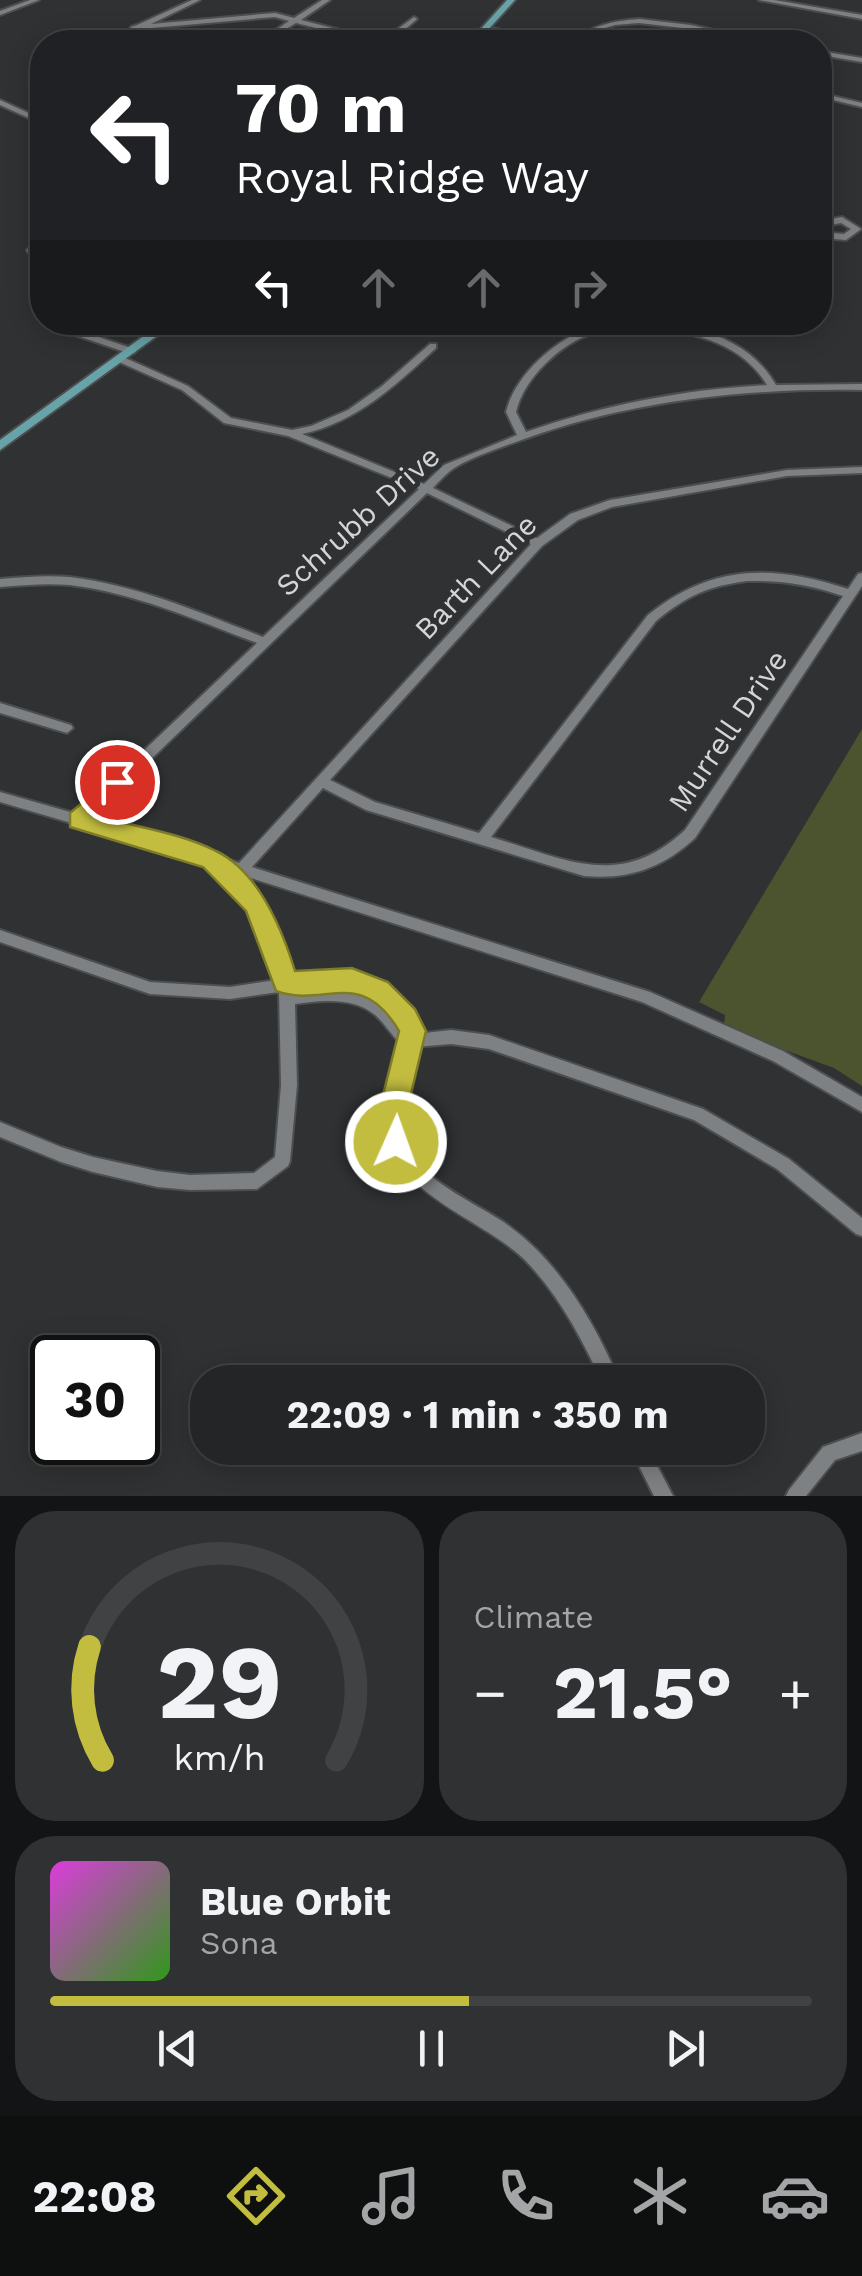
<!DOCTYPE html>
<meta charset="utf-8">
<style>
body{margin:0;font-family:"Work Sans",sans-serif;background:#2f3132;color:#f1f3f6;height:100vh;display:flex;flex-direction:column;font-size:38px;white-space:nowrap}
*{box-sizing:border-box;margin:0}
p{font-size:32px;color:#a3a5a7}
.icon{flex:none;width:55px;height:55px;fill:none;stroke:currentColor;stroke-width:2;stroke-linecap:round;stroke-linejoin:round}
.map{position:relative;height:1496px;overflow:hidden}
.details{display:flex;flex-direction:column;gap:15px;padding:15px;background:#131415;flex:1}
.details>*{flex:none}
.guide{position:absolute;left:30px;top:30px;width:802px;height:305px;border-radius:40px;box-shadow:0 5px 25px #0003,0 0 0 2px #404243;background:#202124;color:#fff;overflow:hidden}
.speed{position:absolute;left:30px;top:1335px;display:flex;gap:20px;font-size:50px;font-weight:700;text-align:center}
.speed>*{display:grid;place-content:center;width:130px;height:130px;border-radius:50%;background:#232526;box-shadow:0 5px 25px #0003,0 0 0 2px #404243;line-height:1}
.speed .limit{border:5px solid #111;border-radius:15px;background:#fff;color:#111}
.pin{position:absolute;display:grid;place-items:center;width:85px;height:85px;color:#fff;margin:-42px;border:5px solid #fff;border-radius:50%;box-shadow:0 2px 10px #0007}
.me{position:absolute;width:110px;margin:-55px;rotate:2deg;stroke-linejoin:round;filter:drop-shadow(0 0 8px #0008)}
.turn{display:flex;align-items:center;gap:35px;height:210px;padding:0 40px;font-size:45px}
.turn .icon{width:130px;height:130px;stroke-width:2.5}
.turn b{display:block;font-size:70px;line-height:85px}
.lanes{display:flex;align-items:center;height:95px;padding:0 40px;background:#0003;justify-content:center;gap:50px;direction:ltr}
.lanes .off{opacity:.35}
.big{font-size:75px;font-weight:700;line-height:1.1}
.details .card{flex:1;display:flex;flex-direction:column;justify-content:center;gap:15px;min-width:0;padding:0 35px;border-radius:40px;background:#2f3132}
.details .dial{align-items:center;gap:0}
.dial svg{height:260px;overflow:visible;fill:none;stroke:#404243;stroke-width:7;stroke-linecap:round;text-anchor:middle}
.dial text{fill:#f1f3f6;stroke:none}
.song{display:flex;align-items:center;gap:30px}
.cover{width:120px;height:120px;border-radius:15px;background:linear-gradient(135deg,hsl(300 70% 55%),hsl(110 70% 35%))}
.played{height:10px;border-radius:5px;background:linear-gradient(90deg,#c2bd3f 55%,#404243 55%)}
.keys{display:flex;justify-content:space-around;direction:ltr}
.heat{display:flex;justify-content:space-between;align-items:center;font-size:55px;direction:ltr}
.details .tiles{flex:1;display:grid;gap:15px;grid-template-columns:1fr 1fr}
.card:last-child{grid-column:span 2}
.trip{position:absolute;left:190px;top:1365px;width:575px;height:100px;border-radius:40px;background:#232526;box-shadow:0 5px 25px #0003,0 0 0 2px #404243;font-weight:700;line-height:100px;text-align:center}
.menu{display:flex;height:160px;justify-content:space-around;align-items:center;background:#0e0f0f;color:#a3a5a7}
.menu .icon{width:70px;height:70px}
.menu .active{color:#c2bd3f}
.menu b{font-size:45px;color:#f1f3f6}
.map>svg:first-child{display:block}
.green{fill:#4b542f}
.lines{fill:none;stroke-linecap:round;stroke-linejoin:round}
.minor-casing{stroke:#4c4e4f;stroke-width:4}
.major-casing{stroke:#4c4e4f;stroke-width:4}
.minor{fill:#7e8183;fill-rule:evenodd}
.major{fill:#67a3a8;fill-rule:evenodd}
.route{fill:#c2bd3f;stroke:#7e7b29;stroke-width:2.5}
.labels{text-anchor:middle;stroke-width:10;stroke-linejoin:round;paint-order:stroke}
.street-label{font-size:30px;fill:#d3d5d6;stroke:#2f3133}
</style>
<div class="map">
<svg width="862" height="1496" viewBox="0 0 862 1496">
<rect width="100%" height="100%" fill="#2f3133"/>
<polygon class="green" points="862,729 862,1086 834,1068 738,1033 724,1025 725,1015 699,1002"/>
<g class="lines">
<defs>
<g id="minor">
<polygon points="30,0 39,0 0,15 0,11"/>
<polygon points="192,0 200,0 151,24 275,13 294,18 322,0 330,0 301,20 364,36 387,37 414,17 417,19 416,20 395,38 435,40 439,42 382,42 364,40 296,23 265,42 258,42 289,21 275,17 140,29 113,42 104,42 130,29 131,27 137,25"/>
<polygon points="759,0 774,0 862,15 862,19"/>
<path d="M 639,19 L 691,25 L 767,42 L 755,42 L 691,29 L 639,23 L 615,25 L 595,31 L 579,42 L 571,42 C 592,25 613,21 639,19 Z"/>
<polygon points="485,27 555,40 559,42 546,42 483,30 483,28"/>
<polygon points="820,51 862,58 862,62 820,55"/>
<polygon points="820,93 862,103 862,107 820,97"/>
<polygon points="0,100 42,119 42,124 0,105"/>
<polygon points="842,217 861,229 846,240 820,238 820,232 844,234 851,229 841,223 820,227 820,221"/>
<polygon points="31,247 42,248 42,252 28,252 27,250"/>
<path d="M 613,322 C 674,322 742,327 776,385 L 862,384 L 862,390 C 749,388 635,400 527,438 C 505,446 467,458 450,471 C 444,476 438,482 433,488 L 537,538 L 570,514 L 610,500 L 787,470 L 862,467 L 862,473 L 787,476 L 612,507 L 578,520 L 542,546 L 330,780 L 375,802 L 479,833 L 648,615 C 711,564 773,564 848,589 L 858,574 L 862,573 L 862,586 L 695,838 C 663,868 628,880 584,876 L 366,810 L 323,788 L 252,867 L 650,992 L 783,1051 L 862,1097 L 862,1112 L 773,1061 L 642,1002 L 232,872 L 260,900 L 279,936 L 289,976 C 342,968 401,972 416,1034 L 451,1030 L 489,1035 L 703,1109 L 789,1159 L 862,1218 L 862,1236 L 856,1234 L 777,1169 L 694,1120 L 489,1049 L 451,1044 L 415,1047 C 413,1075 397,1102 401,1131 C 408,1174 470,1200 502,1221 C 515,1230 527,1240 538,1251 C 574,1288 600,1335 620,1382 L 602,1382 C 582,1339 559,1295 525,1260 C 483,1219 400,1197 387,1134 C 381,1104 398,1074 401,1044 C 391,1035 384,1022 374,1014 C 353,997 320,1000 295,1004 L 297,1085 L 290,1161 L 288,1166 L 257,1189 L 190,1190 L 157,1187 L 93,1172 L 61,1162 L 0,1137 L 0,1122 L 61,1147 L 93,1157 L 157,1171 L 190,1175 L 254,1173 L 275,1157 L 281,1085 L 279,992 L 230,999 L 150,994 L 0,942 L 0,930 L 150,982 L 230,987 L 276,980 L 265,937 L 250,908 L 207,863 L 0,802 L 0,792 L 77,814 L 257,643 C 196,620 135,593 70,585 C 47,583 23,585 0,587 L 0,579 C 23,577 46,575 70,577 C 137,585 201,613 263,637 L 419,489 L 288,436 L 224,423 L 182,390 L 117,361 L 117,357 L 123,357 L 188,386 L 231,418 L 292,430 L 311,426 L 348,410 L 382,386 L 430,344 L 436,344 L 436,348 C 396,385 357,422 302,434 L 424,484 L 444,465 L 517,435 L 506,412 C 514,378 550,344 582,331 C 592,326 602,325 613,322 ZM 641,327 C 688,331 741,341 767,385 C 686,389 602,405 526,432 L 516,412 C 524,378 560,344 593,333 C 608,327 624,327 641,327 ZM 427,493 L 531,544 L 239,863 L 90,818 ZM 747,581 C 781,580 811,585 843,596 L 685,830 C 620,891 565,859 491,837 L 656,621 C 686,596 708,586 747,581 ZM 328,985 C 354,986 377,992 393,1014 C 369,986 328,985 293,991 L 292,988 Z"/>
<polygon points="78,330 134,349 136,351 134,353 128,353 75,335 75,331"/>
<polygon points="0,703 71,725 73,728 67,733 0,713"/>
<polygon points="862,1433 862,1451 835,1460 806,1496 786,1496 789,1490 823,1447"/>
<polygon points="630,1448 648,1448 673,1496 654,1496"/>
</g>
<g id="major">
<polygon points="507,0 515,0 477,42 469,42"/>
<polygon points="163,322 176,322 0,450 0,440"/>
</g>
</defs>
<use href="#minor" class="minor-casing"/>
<use href="#major" class="major-casing"/>
<use href="#minor" class="minor"/>
<use href="#major" class="major"/>
</g>
<path class="route" d="M 117,773 L 128,782 L 98,816 C 135,827 181,833 216,851 C 258,871 282,929 295,971 L 352,968 L 388,982 L 415,1009 L 426,1031 L 406,1115 L 410,1142 L 406,1151 L 396,1155 L 386,1151 L 378,1115 L 399,1031 C 360,965 325,1009 276,991 L 246,911 L 203,867 L 70,827 L 70,813 Z"/>
<g class="labels">
<g class="street-label">
<text transform="translate(358 521) rotate(-42)" y="10">Schrubb Drive</text>
<text transform="translate(476 577) rotate(-46)" y="10">Barth Lane</text>
<text transform="translate(728 731) rotate(-56)" y="10">Murrell Drive</text>
</g>
</g>
</svg>
<div class="speed"><div class="limit">30</div></div>
<div class="pin" style="left:117px;top:782px;background:#d93025"><svg class="icon" aria-label="arrive" viewBox="0 0 24 24"><path d="M6 21V4h12l-3 4 3 4H6"/></svg></div>
<svg class="me" style="left:396px;top:1142px" viewBox="-20 -20 40 40"><circle r="17" fill="#c2bd3f" stroke="#fff" stroke-width="3"/><path d="M0-11L8 9 0 5-8 9z" fill="#fff"/></svg>
<div class="trip">22:09 · 1 min · 350 m</div>
<div class="guide">
<div class="turn"><svg class="icon" aria-label="left" viewBox="0 0 24 24"><path d="M17 20v-9H6M10 6l-5 5 5 5"/></svg><div><b>70 m</b>Royal Ridge Way</div></div>
<div class="lanes"><svg class="icon" aria-label="left" viewBox="0 0 24 24"><path d="M17 20v-9H6M10 6l-5 5 5 5"/></svg><svg class="icon off" aria-label="ahead" viewBox="0 0 24 24"><path d="M12 20V5M6 11l6-6 6 6"/></svg><svg class="icon off" aria-label="ahead" viewBox="0 0 24 24"><path d="M12 20V5M6 11l6-6 6 6"/></svg><svg class="icon off" aria-label="right" viewBox="0 0 24 24"><path d="M7 20v-9h11M14 6l5 5-5 5"/></svg></div>
</div>
</div>
<section class="details">
<div class="tiles">
<div class="card dial"><svg viewBox="0 0 100 80">
<path d="M14 69A42 42 0 1 1 86 69"/>
<path d="M14 69A42 42 0 0 1 10 34" stroke="#c2bd3f"/>
<text x="50" y="56" font-size="32" font-weight="700">29</text>
<text x="50" y="72" font-size="11">km/h</text>
</svg></div>
<div class="card"><p>Climate</p>
<div class="heat"><a>−</a><b class="big">21.5°</b><a>+</a></div>
</div>
<div class="card">
<div class="song"><i class="cover"></i><div><b>Blue Orbit</b><p>Sona</p></div></div>
<div class="played"></div>
<div class="keys"><svg class="icon" aria-label="previous" viewBox="0 0 24 24"><path d="M18 5L8 12l10 7zM5 5v14"/></svg><svg class="icon" aria-label="pause" viewBox="0 0 24 24"><path d="M8 5v14M16 5v14"/></svg><svg class="icon" aria-label="next" viewBox="0 0 24 24"><path d="M6 5l10 7-10 7zM19 5v14"/></svg></div>
</div>
</div>
</section>
<nav class="menu">
<b>22:08</b>
<svg class="icon active" aria-label="directions" viewBox="0 0 24 24"><path d="M12 3l9 9-9 9-9-9zM9 14v-3h6M13 9l2 2-2 2"/></svg>
<svg class="icon" aria-label="music" viewBox="0 0 24 24"><path d="M9 18V5l10-2v13"/><circle cx="6" cy="18" r="3"/><circle cx="16" cy="16" r="3"/></svg>
<svg class="icon" aria-label="phone" viewBox="0 0 24 24"><path d="M5 4h4l2 5-3 2q2 4 5 5l2-3 5 2v4C11 20 4 13 5 4z"/></svg>
<svg class="icon" aria-label="climate" viewBox="0 0 24 24"><path d="M12 3v18M4 7l16 10M4 17L20 7"/></svg>
<svg class="icon" aria-label="car" viewBox="0 0 24 24"><path d="M5 17H2v-5l4-1 3-4h7l3 4 3 1v5h-3M9 17h6M6 11h13"/><circle cx="7" cy="17" r="2"/><circle cx="17" cy="17" r="2"/></svg>
</nav>
